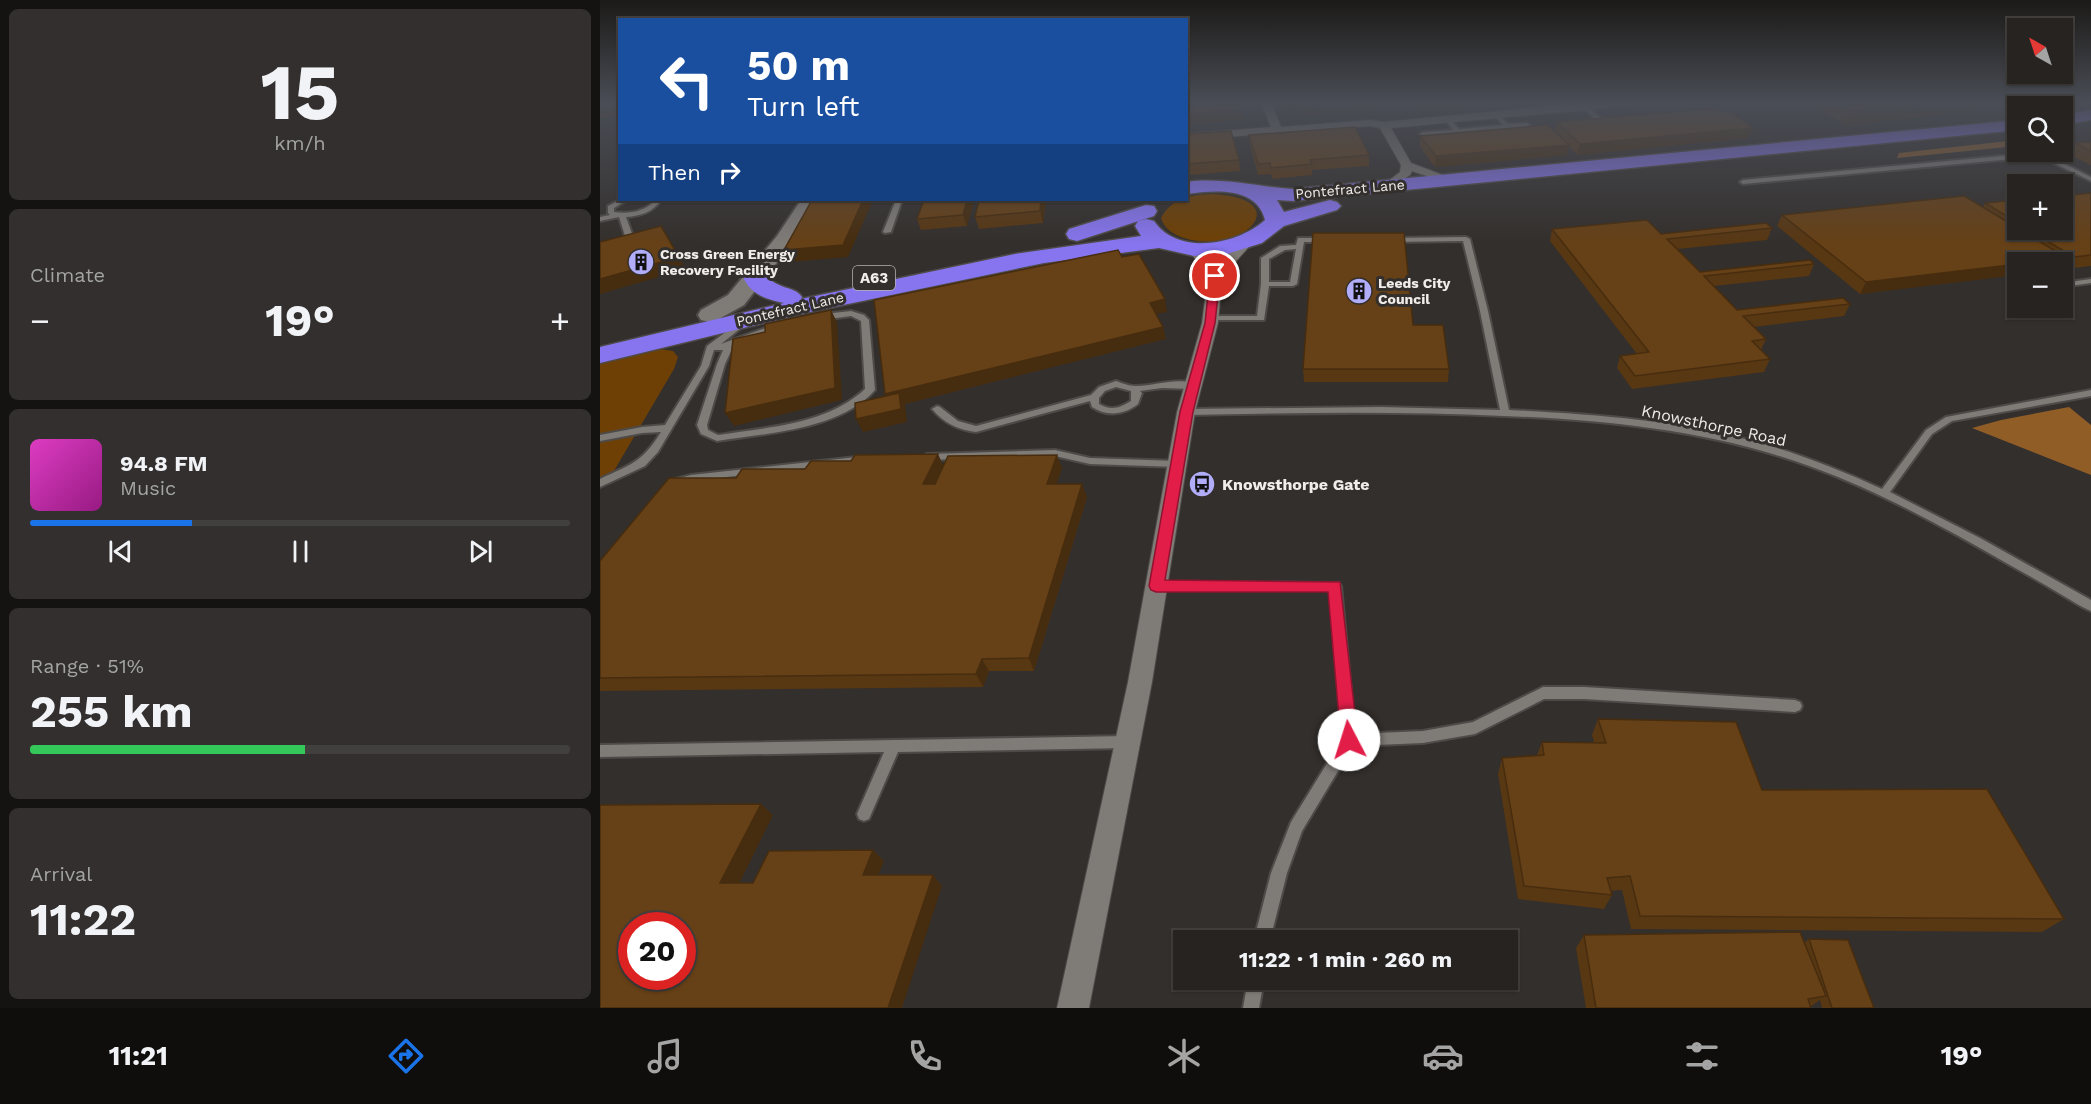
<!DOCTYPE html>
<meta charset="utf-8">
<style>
body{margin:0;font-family:"Work Sans",sans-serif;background:#322f2e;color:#f1f3f6;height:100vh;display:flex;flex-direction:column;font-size:22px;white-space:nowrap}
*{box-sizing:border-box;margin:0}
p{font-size:20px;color:#a4a4a5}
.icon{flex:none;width:33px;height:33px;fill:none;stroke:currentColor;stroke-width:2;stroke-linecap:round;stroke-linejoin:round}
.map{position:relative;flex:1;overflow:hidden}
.details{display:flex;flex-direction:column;gap:9px;padding:9px;background:#151312;width:600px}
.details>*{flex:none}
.banner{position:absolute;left:18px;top:18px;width:570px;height:183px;border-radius:0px;box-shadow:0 2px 4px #0004,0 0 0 2px #42403f;background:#1a4fa0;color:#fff;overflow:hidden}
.needle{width:39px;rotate:321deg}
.buttons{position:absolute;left:1407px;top:18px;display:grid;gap:12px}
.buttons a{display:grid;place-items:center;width:66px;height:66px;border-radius:0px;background:#262321;box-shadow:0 2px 4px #0004,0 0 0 2px #42403f;font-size:30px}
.speed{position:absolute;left:18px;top:912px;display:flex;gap:12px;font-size:30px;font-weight:700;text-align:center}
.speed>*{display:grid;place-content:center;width:78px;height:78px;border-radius:50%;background:#262321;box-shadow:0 2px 4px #0004,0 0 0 2px #42403f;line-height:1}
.speed .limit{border:9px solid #d22;background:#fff;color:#111}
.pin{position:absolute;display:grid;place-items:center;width:51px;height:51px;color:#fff;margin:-26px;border:3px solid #fff;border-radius:50%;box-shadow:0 2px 6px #0007}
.me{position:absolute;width:66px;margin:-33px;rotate:355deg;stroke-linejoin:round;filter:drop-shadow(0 0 4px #0008)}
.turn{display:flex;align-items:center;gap:21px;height:126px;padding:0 30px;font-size:27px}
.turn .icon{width:78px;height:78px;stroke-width:2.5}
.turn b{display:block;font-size:42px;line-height:51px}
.then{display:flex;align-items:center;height:57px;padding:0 30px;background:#0003;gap:12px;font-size:22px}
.big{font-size:45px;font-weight:700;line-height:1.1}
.details .card{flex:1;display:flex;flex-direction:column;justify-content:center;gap:9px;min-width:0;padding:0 21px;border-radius:9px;background:#322f2e}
.details .dial{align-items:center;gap:0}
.dial b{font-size:78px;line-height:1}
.song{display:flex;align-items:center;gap:18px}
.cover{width:72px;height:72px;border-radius:9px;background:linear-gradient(135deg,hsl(310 70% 55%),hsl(310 70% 35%))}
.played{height:6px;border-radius:3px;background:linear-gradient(90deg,#1a73e8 30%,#42403f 30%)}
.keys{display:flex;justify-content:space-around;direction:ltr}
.heat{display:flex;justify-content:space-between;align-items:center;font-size:33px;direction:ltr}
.charge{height:9px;border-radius:4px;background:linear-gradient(90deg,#34c759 51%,#42403f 0)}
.trip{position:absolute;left:573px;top:930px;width:345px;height:60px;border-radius:0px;background:#262321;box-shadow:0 2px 4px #0004,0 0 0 2px #42403f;font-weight:700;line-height:60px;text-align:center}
.dock{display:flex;height:96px;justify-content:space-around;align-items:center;background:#0f0e0d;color:#a4a4a5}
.dock .icon{width:42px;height:42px}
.dock .selected{color:#1a73e8}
.dock b{font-size:27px;color:#f1f3f6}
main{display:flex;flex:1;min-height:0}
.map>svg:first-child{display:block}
.green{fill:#6e4005}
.forest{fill:#905d27}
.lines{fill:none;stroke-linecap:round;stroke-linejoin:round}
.lane-casing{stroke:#4e4a48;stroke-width:4}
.street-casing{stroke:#4e4a48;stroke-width:2}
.secondary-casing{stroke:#4e4a48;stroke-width:4}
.highway-casing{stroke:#4e4a48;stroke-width:3}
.lane{fill:#7f7b77;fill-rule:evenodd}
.street{fill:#7f7b77;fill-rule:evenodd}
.secondary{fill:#7f7b77;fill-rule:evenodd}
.highway{fill:#8675ee;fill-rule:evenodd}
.wall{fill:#583713}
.shaded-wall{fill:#472d0f}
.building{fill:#664016;stroke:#472d0f;stroke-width:1.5;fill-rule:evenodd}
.route{fill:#e11d48;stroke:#92132f;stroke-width:1.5}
.labels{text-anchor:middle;stroke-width:6;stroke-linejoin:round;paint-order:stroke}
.far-street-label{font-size:14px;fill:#f0edeb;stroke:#332f2c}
.far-poi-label{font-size:14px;font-weight:bold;fill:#f0edeb;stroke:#332f2c;text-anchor:start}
.shield{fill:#332f2c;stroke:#b7b4b2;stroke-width:1.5}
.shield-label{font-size:15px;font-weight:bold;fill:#f0edeb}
.street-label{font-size:16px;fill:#f0edeb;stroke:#332f2c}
.poi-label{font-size:16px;font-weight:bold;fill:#f0edeb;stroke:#332f2c;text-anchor:start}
</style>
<main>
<section class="details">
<div class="card dial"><b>15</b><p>km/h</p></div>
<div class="card"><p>Climate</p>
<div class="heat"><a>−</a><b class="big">19°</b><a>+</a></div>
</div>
<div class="card">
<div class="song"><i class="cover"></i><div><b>94.8 FM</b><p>Music</p></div></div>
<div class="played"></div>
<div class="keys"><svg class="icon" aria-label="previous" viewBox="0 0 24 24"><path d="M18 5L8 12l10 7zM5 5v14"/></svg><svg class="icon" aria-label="pause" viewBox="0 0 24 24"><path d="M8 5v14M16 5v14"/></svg><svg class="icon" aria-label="next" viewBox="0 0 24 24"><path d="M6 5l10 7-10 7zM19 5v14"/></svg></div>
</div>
<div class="card"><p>Range · 51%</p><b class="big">255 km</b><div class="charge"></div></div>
<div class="card"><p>Arrival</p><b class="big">11:22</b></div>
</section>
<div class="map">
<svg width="1491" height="1008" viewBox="0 0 1491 1008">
<rect width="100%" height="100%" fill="#332f2c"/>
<g class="green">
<path d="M 612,194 C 698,198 644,257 584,238 C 573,234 565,230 561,218 C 571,198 592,195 612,194 Z"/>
<polygon points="60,349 73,351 78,357 74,369 8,481 0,482 0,361"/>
</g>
<g class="forest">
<polygon points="1417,140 1417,146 1297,158 1299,153"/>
<polygon points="1469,407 1491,425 1491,475 1372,428 1401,420"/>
</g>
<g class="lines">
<defs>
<g id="lane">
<polygon points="1005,103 1033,103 1034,104 1031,106 1007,106"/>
<polygon points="983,106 987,106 1003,120 1003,122 991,123 991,121 996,120 983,108"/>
<polygon points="897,113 908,124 927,123 930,125 927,127 823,136 820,134 823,132 853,130 845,119 848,117 859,129 903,125 894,115"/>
<polygon points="1434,153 1449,156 1491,177 1491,181 1445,159 1434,157 1143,184 1140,182 1143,180"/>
<path d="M 20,200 L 27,200 L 14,208 L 14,212 C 29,214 45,212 55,200 L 61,200 C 53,212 41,216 26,217 L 35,242 L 34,244 L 27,242 L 19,217 L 0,221 L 0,217 L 10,215 L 8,213 L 8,206 Z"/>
<polygon points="296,200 302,200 291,232 285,233 283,232"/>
<path d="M 866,237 L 870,239 L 888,311 L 909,410 C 991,414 1074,420 1153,441 C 1197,453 1240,470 1282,489 L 1326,430 L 1346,417 L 1491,390 L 1491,396 L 1352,421 L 1332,434 L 1290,492 L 1380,538 L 1491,600 L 1491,611 C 1481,607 1471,600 1462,595 C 1444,584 1426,574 1408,564 C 1345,528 1281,492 1212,467 C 1114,431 1009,420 904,416 C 798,411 692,413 586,415 L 581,412 L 586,409 L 781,407 L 900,410 L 880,311 L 863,241 L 790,242 L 786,240 L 790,238 Z"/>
<path d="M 698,238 L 726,238 L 730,240 L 726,242 L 704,242 L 697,284 L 693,286 L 669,286 L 664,320 L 607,320 L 606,318 L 610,316 L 657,316 L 661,284 L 661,258 L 680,246 L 696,245 ZM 696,249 L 690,282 L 669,282 L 669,259 L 685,250 Z"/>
<polygon points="1491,279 1491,283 1462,287 1462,283"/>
<path d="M 251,311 L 264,315 L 269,320 L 275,390 C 240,430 166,433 117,441 L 101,434 L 97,425 L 117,364 L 123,350 L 114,350 L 109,366 L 58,452 L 45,466 L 0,487 L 0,479 C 31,464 42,463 61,432 L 42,433 L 0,441 L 0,435 L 42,427 L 65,425 L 101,366 L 107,346 L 139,322 L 142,322 L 146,324 L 121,344 L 174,325 L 177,325 L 181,327 L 131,347 L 132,349 L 125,364 L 107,425 L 108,430 L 118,435 C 168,427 226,425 265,389 L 261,321 L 251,316 L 222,320 L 218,318 L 233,313 Z"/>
<path d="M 516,381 C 522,383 529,386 535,386 C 553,387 582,375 598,386 L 593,389 L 562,388 L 540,391 L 542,393 L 538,404 C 524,415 507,417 492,407 L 490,401 L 376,432 C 358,430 344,423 332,409 L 337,406 L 340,407 L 358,421 L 376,426 L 491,395 L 499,387 ZM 516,387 L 531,391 L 531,401 C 520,408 511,411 499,404 L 499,398 L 505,391 Z"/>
<polygon points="455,450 490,458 577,461 582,464 577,467 490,464 455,456 327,460 322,457 327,454"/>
<polygon points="266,456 271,459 270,461 91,481 76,486 71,482 72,480 91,475"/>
<polygon points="556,582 739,583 741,586 755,734 823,731 873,722 943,687 984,687 1195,700 1200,702 1202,706 1200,710 1195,712 984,699 944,699 875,734 823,743 753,746 702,831 687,873 670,940 654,940 671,873 691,822 742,739 730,590 556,590 552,589 550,586 552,583"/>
<polygon points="528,736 533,738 535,742 533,746 528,748 298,752 269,819 264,821 259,819 257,814 284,752 0,757 0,745"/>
<polygon points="648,980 664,980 659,1008 643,1008"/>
</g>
<g id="street">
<polygon points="661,103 671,103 681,127 770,120 784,122 979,103 1012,104 1007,107 985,110 791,128 811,163 856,180 850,184 812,171 810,175 788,190 782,186 800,172 801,165 780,128 770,126 586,140 586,134 671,127"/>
<polygon points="647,237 654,241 622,277 618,323 595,412 552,682 489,1008 457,1008 528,682 577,412 602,323 608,276 587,248 594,244 599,245 615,267 642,238"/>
</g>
<polygon id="secondary" points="201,200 219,200 192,243 144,305 117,320 109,322 101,320 98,315 101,310 128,295 177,236"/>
<g id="highway">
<polygon points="1491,110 1491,120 1462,125 1462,115"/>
<path d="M 1418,120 L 1418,130 L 693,201 L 677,200 L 684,212 L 730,200 L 737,202 L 741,206 L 737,210 L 684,226 L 662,243 L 627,254 L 594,256 L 559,248 L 444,263 L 205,313 L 0,363 L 0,347 L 184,303 C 166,299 151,295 143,277 L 147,272 L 155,270 L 163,272 C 177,291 194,285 202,297 L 201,299 L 415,254 L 541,236 L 535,226 L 538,221 L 546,219 L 554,221 C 578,256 637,245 665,220 C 657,186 614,190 586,194 L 586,182 C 623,177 657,187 693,189 Z"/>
<polygon points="546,205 554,206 557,211 554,216 477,241 469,239 466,234 469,229"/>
</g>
</defs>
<use href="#lane" class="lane-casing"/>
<use href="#street" class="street-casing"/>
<use href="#secondary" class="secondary-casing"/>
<use href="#highway" class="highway-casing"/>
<use href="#lane" class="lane"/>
<use href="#street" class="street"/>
<use href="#secondary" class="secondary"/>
<use href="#highway" class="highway"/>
</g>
<g class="wall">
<polygon points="679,103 773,103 773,110 706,115 702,107 682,109"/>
<polygon points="816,103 901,103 901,105 821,110"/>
<polygon points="1208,103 1379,103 1375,111 1246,125"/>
<polygon points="957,122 1149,138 977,155 969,146 967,155 835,167 820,147 820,136 955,132"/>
<polygon points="586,134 639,160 640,171 586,175"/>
<polygon points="649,135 769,155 769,166 712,170 712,175 672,179 671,174 658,175 650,145"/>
<polygon points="1491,142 1491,165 1468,154 1475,143"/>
<polygon points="1491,193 1491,266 1465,269 1462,267 1462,262 1260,294 1177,226 1182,215 1383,207 1385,203 1418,200 1418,230 1462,230"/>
<polygon points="324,200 374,200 367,226 321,230 317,219"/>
<polygon points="379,200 446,200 443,223 379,229 375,217"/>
<polygon points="1172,228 1167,240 1078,249 1100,272 1214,264 1209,276 1114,286 1137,310 1250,304 1244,316 1154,327 1166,339 1161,350 1170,359 1164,372 1032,389 1017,368 1020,356 1037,354 950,241 952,229 1061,234"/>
<polygon points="813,325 849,369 848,382 704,382 703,369"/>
<polygon points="343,466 462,468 456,484 487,497 434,671 389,671 383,687 0,691 0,561"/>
<polygon points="998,719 1162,790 1464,919 1442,932 1031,929 1022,890 1011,891 1012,895 1004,909 918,899 898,774 902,758 937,755 942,742 994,742 992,735"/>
<polygon points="984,935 1204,943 1209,939 1274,1008 1222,1008 1220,1000 1210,1007 1211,1008 986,1008 976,948"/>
</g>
<g class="shaded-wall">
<polygon points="7,103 20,103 20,115 0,118 0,104"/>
<polygon points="682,103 701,103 702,107 682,109"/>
<polygon points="735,103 773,103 773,110 706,115 705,105"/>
<polygon points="1333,103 1379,103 1375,111 1246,125 1251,111"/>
<polygon points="641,110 642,120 586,124 586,114"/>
<polygon points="1153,128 1149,138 977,155 980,144"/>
<polygon points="969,145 967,155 835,167 836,156"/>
<polygon points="263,200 273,200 248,257 190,262 184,250"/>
<polygon points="367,200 374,200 367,226 363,215"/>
<polygon points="441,200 446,200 443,223 440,211"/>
<polygon points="61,226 86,269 0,294 0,279"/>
<polygon points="1467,258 1462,265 1462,262 1427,262"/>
<polygon points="1418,264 1418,275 1260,294 1266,282"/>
<polygon points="565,299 567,312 552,315 550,303"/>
<polygon points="231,310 237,322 242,400 134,426 125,413"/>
<polygon points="563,327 566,339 305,404 307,422 263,432 256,419 292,407 285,394"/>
<polygon points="338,454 344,467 329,497 323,484"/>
<polygon points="457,455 462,468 452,497 447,484"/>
<polygon points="482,484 487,497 434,671 429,658"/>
<polygon points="382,659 389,671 383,687 376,674"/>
<polygon points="161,804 173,815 134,894 120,883"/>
<polygon points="273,850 284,861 274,886 263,875"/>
<polygon points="333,875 342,886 302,1008 288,1008"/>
</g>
<g class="building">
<polygon points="586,103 639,103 641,110 586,114"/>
<polygon points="704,103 735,103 705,105"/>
<polygon points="1236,103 1333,103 1251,111"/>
<polygon points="1109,109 1131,113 1153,128 980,144 957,122"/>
<polygon points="948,125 969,145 836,156 820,136"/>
<polygon points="755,127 769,155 710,160 712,164 671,168 670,163 658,164 649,135"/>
<polygon points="631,131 639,160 586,164 586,134"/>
<polygon points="1491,142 1491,151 1475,143"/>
<polygon points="1491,193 1491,255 1474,257 1429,230 1462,230 1462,196"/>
<polygon points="1364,196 1418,228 1418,230 1420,230 1467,258 1427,262 1418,262 1418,264 1266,282 1182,215"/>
<polygon points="212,200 263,200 243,245 184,250"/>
<polygon points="324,200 367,200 363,215 317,219"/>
<polygon points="379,200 441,200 440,211 375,217"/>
<polygon points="1418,200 1418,223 1385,203"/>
<polygon points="1047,220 1061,234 1166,223 1172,228 1067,239 1100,272 1210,260 1214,264 1104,276 1137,310 1243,298 1250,304 1143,316 1166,339 1152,341 1170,359 1035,376 1020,356 1049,352 952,229"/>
<polygon points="61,226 79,257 0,279 0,242"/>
<polygon points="713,233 804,233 813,325 843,325 849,369 703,369"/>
<polygon points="518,250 522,257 539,254 565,299 550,303 563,327 285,394 274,300"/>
<polygon points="231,310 235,388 125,413 133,339 165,332 165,324"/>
<polygon points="299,393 301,409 256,419 255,403"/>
<polygon points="338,454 323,484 335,484 348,456 457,455 447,484 482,484 429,658 382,659 376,674 0,678 0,561 69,478 136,478 142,469 205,469 211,461 251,461 255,455"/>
<polygon points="998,719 1136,722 1162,790 1387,789 1464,919 1040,916 1030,876 1007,878 1012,895 924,886 902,758 944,755 942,742 1006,743"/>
<path d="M 161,804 L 120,883 L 153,883 L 169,851 L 273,850 L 263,875 L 333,875 L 288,1008 L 0,1008 L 0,805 ZM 32,926 L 82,926 L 82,976 L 32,976 Z"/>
<polygon points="1200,932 1226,996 1208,999 1211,1008 996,1008 984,935"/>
<polygon points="1209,939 1248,940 1274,1008 1232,1008"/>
</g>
<linearGradient id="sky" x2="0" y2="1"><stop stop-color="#1c1a18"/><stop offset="0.42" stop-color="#4a4d56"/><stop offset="1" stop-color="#4a4d56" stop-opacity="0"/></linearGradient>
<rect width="1491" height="244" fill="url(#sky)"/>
<polygon class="route" points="615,273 620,276 615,323 593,412 565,580 740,582 758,740 756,746 749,748 743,746 741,740 728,592 556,592 551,590 549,586 580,412 605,323 610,276"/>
<defs>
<symbol id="building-disc" viewBox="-11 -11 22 22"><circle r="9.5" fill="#b2adf9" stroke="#332f2c"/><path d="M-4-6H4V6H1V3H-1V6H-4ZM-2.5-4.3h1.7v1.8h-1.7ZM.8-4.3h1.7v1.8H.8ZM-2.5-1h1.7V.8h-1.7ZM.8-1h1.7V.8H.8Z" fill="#111"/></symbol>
<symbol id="bus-disc" viewBox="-11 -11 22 22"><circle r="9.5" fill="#b2adf9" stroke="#332f2c"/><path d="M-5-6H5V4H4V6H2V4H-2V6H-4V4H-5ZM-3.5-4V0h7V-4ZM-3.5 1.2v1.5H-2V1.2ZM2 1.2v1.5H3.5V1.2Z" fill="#111"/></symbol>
</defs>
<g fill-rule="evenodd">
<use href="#building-disc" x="26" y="247" width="30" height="30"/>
<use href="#building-disc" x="744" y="276" width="30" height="30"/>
<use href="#bus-disc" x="587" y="469" width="30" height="30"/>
</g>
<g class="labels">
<g class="far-street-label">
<text transform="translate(750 189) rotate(-5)" y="5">Pontefract Lane</text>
<text transform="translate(190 309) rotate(-13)" y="5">Pontefract Lane</text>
</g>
<g class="far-poi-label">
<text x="60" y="259">Cross Green Energy<tspan x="60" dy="16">Recovery Facility</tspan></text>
<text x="778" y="288">Leeds City<tspan x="778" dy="16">Council</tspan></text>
</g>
<rect class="shield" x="253" y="266" width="42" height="24" rx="4.5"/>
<g class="shield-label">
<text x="274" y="283">A63</text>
</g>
<g class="street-label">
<text transform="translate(1114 425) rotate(12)" y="6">Knowsthorpe Road</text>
</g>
<g class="poi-label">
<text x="622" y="490">Knowsthorpe Gate</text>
</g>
</g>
</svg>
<div class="buttons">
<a><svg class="needle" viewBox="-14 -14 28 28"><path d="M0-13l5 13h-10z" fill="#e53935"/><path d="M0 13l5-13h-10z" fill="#a4a4a5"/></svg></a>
<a><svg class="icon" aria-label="search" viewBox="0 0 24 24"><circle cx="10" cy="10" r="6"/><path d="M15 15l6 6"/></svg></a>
<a>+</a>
<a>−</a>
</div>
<div class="speed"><div class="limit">20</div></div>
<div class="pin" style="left:615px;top:276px;background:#d93025"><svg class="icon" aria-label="arrive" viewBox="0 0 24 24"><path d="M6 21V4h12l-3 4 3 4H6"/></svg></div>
<svg class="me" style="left:749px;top:740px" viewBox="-20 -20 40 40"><circle r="19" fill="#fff"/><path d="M0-13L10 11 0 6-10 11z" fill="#e11d48"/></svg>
<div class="trip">11:22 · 1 min · 260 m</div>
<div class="banner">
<div class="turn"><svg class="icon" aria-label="left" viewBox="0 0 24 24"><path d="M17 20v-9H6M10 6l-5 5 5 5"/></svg><div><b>50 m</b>Turn left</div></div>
<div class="then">Then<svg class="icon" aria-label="right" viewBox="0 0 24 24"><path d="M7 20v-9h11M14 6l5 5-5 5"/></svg></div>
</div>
</div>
</main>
<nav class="dock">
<b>11:21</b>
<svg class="icon selected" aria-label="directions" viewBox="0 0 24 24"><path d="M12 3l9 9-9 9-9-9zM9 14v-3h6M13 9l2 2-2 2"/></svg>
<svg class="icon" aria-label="music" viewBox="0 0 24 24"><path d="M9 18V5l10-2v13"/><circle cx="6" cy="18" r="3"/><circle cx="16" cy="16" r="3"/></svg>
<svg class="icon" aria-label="phone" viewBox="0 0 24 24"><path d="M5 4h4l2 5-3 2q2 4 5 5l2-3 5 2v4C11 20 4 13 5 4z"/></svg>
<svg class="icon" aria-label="climate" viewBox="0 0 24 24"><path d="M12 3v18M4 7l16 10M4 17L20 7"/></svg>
<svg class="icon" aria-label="car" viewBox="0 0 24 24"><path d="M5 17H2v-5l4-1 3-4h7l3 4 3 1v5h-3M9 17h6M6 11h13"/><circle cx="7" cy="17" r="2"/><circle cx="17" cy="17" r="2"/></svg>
<svg class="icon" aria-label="filters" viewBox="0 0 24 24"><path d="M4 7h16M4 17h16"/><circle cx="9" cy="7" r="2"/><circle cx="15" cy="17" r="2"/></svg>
<b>19°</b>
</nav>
